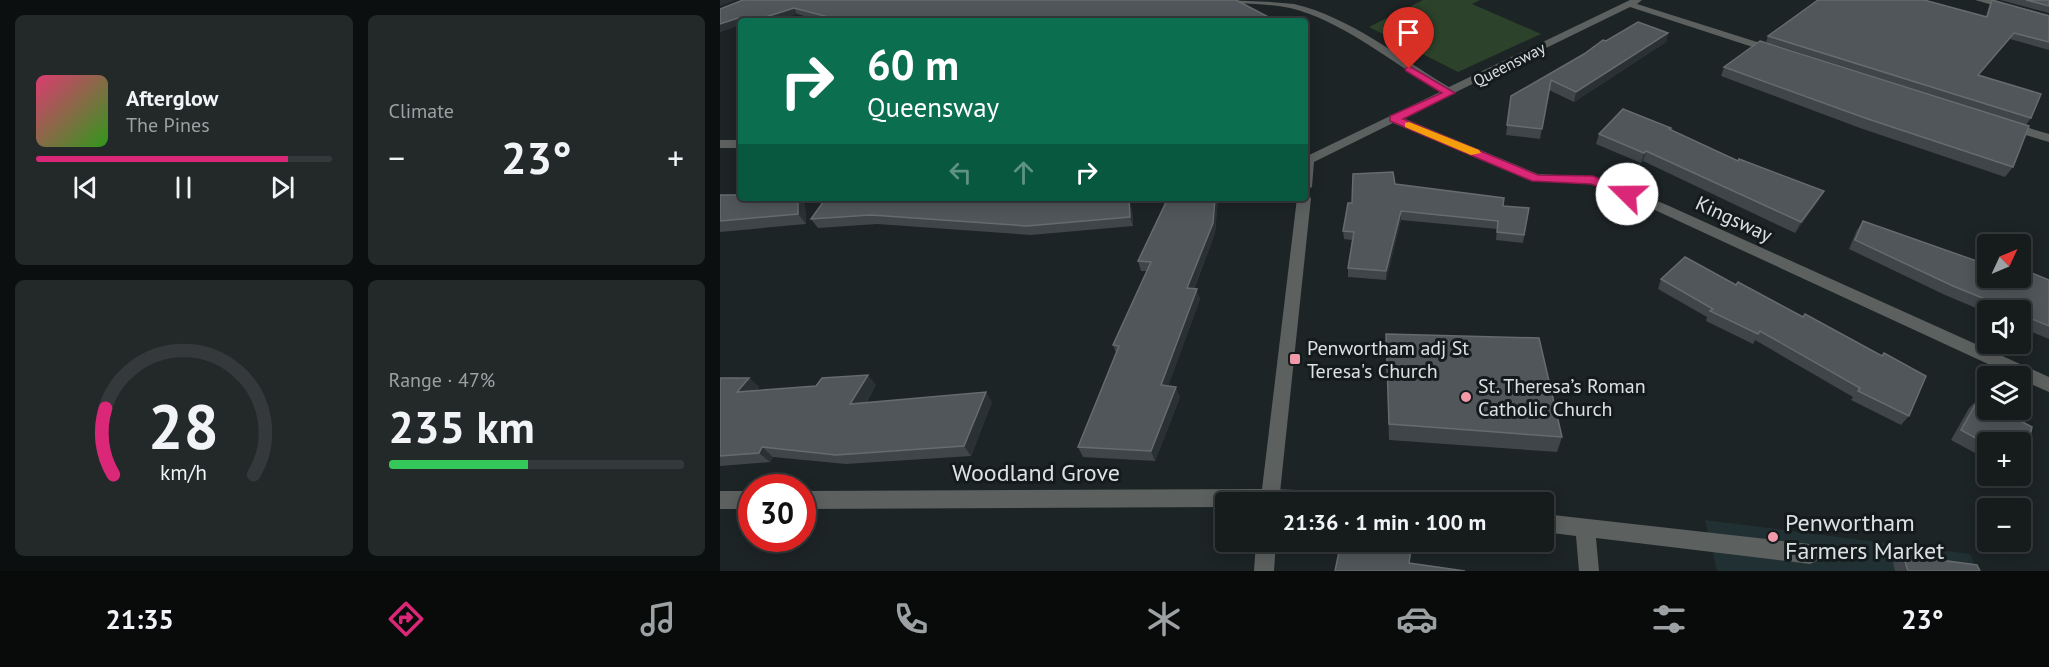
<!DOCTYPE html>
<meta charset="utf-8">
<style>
body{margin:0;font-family:"PT Sans",sans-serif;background:#232829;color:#f1f3f6;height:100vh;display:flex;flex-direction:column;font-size:22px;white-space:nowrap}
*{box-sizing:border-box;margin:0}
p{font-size:20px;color:#9ea1a3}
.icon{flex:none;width:33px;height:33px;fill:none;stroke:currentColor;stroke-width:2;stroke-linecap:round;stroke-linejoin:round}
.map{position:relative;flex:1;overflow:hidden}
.drawer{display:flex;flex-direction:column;gap:15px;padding:15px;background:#0c0f0f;width:720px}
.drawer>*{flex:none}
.hud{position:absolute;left:18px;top:18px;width:570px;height:183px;border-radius:6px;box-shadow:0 3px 15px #0003,0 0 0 2px #35393b;background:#0b6e4f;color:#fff;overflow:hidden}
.needle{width:39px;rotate:46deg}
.controls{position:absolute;left:1257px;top:234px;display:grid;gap:12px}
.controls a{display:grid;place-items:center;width:54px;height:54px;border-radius:6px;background:#161b1c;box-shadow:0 3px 15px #0003,0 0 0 2px #35393b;font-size:30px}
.speed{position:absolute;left:18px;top:474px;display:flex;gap:12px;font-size:30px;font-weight:700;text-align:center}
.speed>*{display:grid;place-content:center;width:78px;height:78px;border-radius:50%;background:#161b1c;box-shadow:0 3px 15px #0003,0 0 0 2px #35393b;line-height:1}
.speed .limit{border:9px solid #d22;background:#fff;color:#111}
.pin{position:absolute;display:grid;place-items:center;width:51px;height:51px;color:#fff;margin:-62px -26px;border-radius:50% 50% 50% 0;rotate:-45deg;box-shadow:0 0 6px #0007}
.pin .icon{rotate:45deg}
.me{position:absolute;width:66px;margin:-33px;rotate:292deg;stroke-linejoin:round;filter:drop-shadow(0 0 4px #0008)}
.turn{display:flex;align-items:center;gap:21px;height:126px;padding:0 30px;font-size:27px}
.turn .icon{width:78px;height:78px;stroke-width:2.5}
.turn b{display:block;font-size:42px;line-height:51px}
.lanes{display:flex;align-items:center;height:57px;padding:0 30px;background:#0003;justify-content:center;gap:30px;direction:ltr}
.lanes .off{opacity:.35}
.big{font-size:45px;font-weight:700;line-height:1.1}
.drawer .card{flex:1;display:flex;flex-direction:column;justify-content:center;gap:9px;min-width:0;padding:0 21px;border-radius:9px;background:#232829}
.drawer .dial{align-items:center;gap:0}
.dial svg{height:156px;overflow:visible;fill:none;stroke:#35393b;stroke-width:7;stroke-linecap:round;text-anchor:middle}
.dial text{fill:#f1f3f6;stroke:none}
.song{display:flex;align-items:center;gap:18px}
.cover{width:72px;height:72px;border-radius:9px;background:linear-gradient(135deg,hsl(340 70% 55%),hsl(110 70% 35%))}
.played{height:6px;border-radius:3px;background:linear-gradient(90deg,#db2777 85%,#35393b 85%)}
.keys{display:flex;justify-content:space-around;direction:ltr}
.heat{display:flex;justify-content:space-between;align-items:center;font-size:33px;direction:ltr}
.charge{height:9px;border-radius:4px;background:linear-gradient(90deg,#34c759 47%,#35393b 0)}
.drawer .tiles{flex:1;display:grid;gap:15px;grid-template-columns:repeat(2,1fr)}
.trip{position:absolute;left:495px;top:492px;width:339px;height:60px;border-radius:6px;background:#161b1c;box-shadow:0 3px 15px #0003,0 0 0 2px #35393b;font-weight:700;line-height:60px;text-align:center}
.tab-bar{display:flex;height:96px;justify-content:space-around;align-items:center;background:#090b0b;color:#9ea1a3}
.tab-bar .icon{width:42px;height:42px}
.tab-bar .current{color:#db2777}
.tab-bar b{font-size:27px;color:#f1f3f6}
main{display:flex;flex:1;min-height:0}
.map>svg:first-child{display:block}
.built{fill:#213032}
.green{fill:#2c422b}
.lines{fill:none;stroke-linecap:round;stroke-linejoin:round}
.service{fill:#5c605e;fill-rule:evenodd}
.minor{fill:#5c605e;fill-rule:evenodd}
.wall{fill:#3f4549}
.shaded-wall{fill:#2a3134}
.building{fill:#505659;stroke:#666b6e;stroke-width:1.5}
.route{fill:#db2777;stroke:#8e194d;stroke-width:1.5}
.slow{fill:#f59e0b}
.poi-dot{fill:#f39aaa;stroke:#141b1c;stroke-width:2}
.labels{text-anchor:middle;stroke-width:6;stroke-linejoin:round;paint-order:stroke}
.far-street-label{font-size:16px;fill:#dce1e2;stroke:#141b1c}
.street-label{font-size:20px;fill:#dce1e2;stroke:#141b1c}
.poi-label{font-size:20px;fill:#dce1e2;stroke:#141b1c;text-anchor:start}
.near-street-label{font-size:24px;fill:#dce1e2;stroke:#141b1c}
.near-poi-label{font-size:24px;fill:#dce1e2;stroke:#141b1c;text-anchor:start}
</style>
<main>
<section class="drawer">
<div class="tiles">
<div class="card">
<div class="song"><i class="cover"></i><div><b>Afterglow</b><p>The Pines</p></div></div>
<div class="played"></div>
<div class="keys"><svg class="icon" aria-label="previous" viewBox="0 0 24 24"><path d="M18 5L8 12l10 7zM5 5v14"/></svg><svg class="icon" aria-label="pause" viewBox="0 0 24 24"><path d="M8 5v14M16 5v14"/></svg><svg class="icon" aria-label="next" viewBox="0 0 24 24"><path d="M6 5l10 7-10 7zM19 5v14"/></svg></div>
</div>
<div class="card"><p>Climate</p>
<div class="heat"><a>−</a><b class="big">23°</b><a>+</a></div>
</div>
<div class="card dial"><svg viewBox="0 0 100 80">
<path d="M14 69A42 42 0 1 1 86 69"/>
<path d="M14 69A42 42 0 0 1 10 35" stroke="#db2777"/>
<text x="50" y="56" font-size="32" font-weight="700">28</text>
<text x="50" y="72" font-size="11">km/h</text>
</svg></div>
<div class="card"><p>Range · 47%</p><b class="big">235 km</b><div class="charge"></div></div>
</div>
</section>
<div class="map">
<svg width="1329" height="571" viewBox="0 0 1329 571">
<rect width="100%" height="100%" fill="#1d2426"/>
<polygon class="built" points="985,520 1250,554 1258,571 997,571"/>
<polygon class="green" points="703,0 760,0 752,4 821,34 738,72 649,27"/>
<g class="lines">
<g class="service">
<polygon points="550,489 655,493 662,496 665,502 542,502 540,498 543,492"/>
<polygon points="824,514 1090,544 1097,547 1100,554 1097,561 1090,564 876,538 879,571 859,571 856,536 824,532"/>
</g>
<g class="minor">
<path d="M 454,0 C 493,0 537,0 574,4 C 630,17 680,58 729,87 L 910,0 L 922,0 L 917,4 L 1056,48 L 1056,52 L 1048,52 L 910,7 L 683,118 L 818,174 L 878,177 L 947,205 L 1329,377 L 1329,392 L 1300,379 L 1300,376 L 1294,376 L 937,211 L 871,184 L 811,181 L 673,123 L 594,162 L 592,187 L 585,191 L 585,157 L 720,92 C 677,65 619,19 570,8 C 534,1 495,4 459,3 Z"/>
<polygon points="1255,0 1271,0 1329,15 1329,21"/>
<polygon points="1289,122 1329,134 1329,142 1285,129 1285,123"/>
<rect x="0" y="140" width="21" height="8"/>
<polygon points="585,194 591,198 559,502 506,502 506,507 82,509 82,491 542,489 577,198 585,198"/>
<rect x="0" y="491" width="32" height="18"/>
<polygon points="536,542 556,542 554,571 534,571"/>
</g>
</g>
<g class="wall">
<polygon points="23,0 556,21 103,21 77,14 21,21 21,24 0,32 0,9"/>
<polygon points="1272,0 1329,16 1329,50 1290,39 1259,75 1311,118 1306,125 1046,42 1048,36 1266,16 1269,6"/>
<polygon points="1280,0 1329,0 1329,13"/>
<polygon points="948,33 946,42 854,102 829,90 820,139 786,135 791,96 886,41"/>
<polygon points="1004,67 1293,167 1285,177 1140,128 1001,76"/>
<polygon points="951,128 950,130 1098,201 1075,233 923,161 921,163 876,144 879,134"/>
<polygon points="675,184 783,206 809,208 803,243 776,240 777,229 681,220 666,280 628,277 628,268 632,240 624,239 623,231 632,203"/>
<polygon points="0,195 21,198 79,198 85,205 86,224 0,232"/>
<polygon points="106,198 384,198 412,209 413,226 311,235 157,224 98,228 91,219"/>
<polygon points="448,198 498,198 495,233 474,289 480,299 448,386 460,397 435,461 363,457 358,447 396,353 393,345 427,271 421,271 418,261"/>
<polygon points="1143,221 1268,278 1329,280 1329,339 1300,327 1300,310 1268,310 1268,313 1225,295 1129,249 1137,230"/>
<polygon points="965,257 1189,416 1181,425 1131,400 1133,397 1035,340 1033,344 986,321 987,317 938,289 941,279"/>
<polygon points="666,334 842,437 837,452 669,440"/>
<polygon points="0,378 29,378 39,387 37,390 156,385 146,403 272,402 251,456 126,464 53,457 50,462 0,466"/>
<polygon points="1259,398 1268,403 1268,410 1280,410 1312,427 1304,465 1300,467 1300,442 1268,442 1268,460 1231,440 1249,408"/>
<polygon points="1183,555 1260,571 1175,571 1173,563"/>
</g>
<g class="shaded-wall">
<polygon points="0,0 16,0 0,6"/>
<polygon points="74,8 77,14 56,21 33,21"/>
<polygon points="18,18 21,24 0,32 0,24"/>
<polygon points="948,33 946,42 854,102 856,92"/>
<polygon points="1294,33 1290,39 1254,81 1258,75"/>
<polygon points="926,151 923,161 921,163 924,153"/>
<polygon points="1104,191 1098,201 1075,233 1081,222"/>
<polygon points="78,198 79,198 85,205 86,224 78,214"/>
<polygon points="495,198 498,198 495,233 470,298 467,288"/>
<polygon points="409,200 412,209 413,226 410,217"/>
<polygon points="681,211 681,220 666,280 666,271"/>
<polygon points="477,289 480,299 445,395 441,385"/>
<polygon points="148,375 156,385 139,414 130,404"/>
<polygon points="29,378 39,387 27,402 17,392"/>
<polygon points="456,387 460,397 435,461 431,451"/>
<polygon points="266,392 272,402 251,456 244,446"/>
<polygon points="42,447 53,457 50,462 39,453"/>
</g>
<g class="building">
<polygon points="23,0 516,0 556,21 392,21 345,19 314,21 244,18 241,21 205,18 124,21 74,8 33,21 21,21 18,18 0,24 0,9"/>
<polygon points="1098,0 1204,0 1267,17 1272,0 1329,16 1329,42 1294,33 1258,75 1321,94 1311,118 1048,36"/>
<polygon points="1306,0 1329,0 1329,6"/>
<polygon points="918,22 948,33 856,92 831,80 822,129 787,125 791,96 864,54 883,40 886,41"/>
<polygon points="1040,41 1309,126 1293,167 1145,118 1004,67"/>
<polygon points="903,109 951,128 949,129 1018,161 1019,159 1104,191 1081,222 926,151 924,153 879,134"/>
<polygon points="673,172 675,184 784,198 783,206 809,208 804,235 777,232 778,221 681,211 666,271 628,268 634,232 623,231 628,203 632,203 633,174"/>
<polygon points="0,195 21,195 21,198 78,198 78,214 0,221"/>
<polygon points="106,198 380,198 380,199 409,200 410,217 307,226 151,215 91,219"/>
<polygon points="448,198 495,198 493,223 467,288 477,289 441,385 456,387 431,451 358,447 399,346 393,345 431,262 418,261"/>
<polygon points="1143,221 1268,265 1268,278 1300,278 1300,268 1329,280 1329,326 1300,314 1300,310 1292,310 1233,286 1135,240"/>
<polygon points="965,257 1016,285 1018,282 1083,317 1085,314 1162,356 1164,353 1206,376 1189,416 1138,391 1140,388 1040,331 1038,334 990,311 993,309 941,279"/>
<polygon points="666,334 819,338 842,437 669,424"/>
<polygon points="148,375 130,404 266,392 244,446 116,455 42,447 39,453 0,456 0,378 29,378 17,392 96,386 102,378"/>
<polygon points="1259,398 1268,403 1268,410 1280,410 1312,427 1304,465 1300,463 1300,442 1268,442 1268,445 1241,430"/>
<polygon points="632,492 697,499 697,502 629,502"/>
<polygon points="621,542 692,542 689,563 745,571 615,571"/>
<polygon points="1183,555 1257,565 1260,571 1188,571"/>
</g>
<polygon class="route" points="689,66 735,93 683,119 818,175 873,176 913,194 907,198 871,184 812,181 670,121 670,116 722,93 686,71 685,69"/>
<polygon class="slow" points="689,122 759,150 761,153 751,155 685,127 685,123"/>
<g class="poi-dot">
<rect x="569" y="353" width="12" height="12" rx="3"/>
<circle cx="746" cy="397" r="6"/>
<circle cx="1053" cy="537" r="6"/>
</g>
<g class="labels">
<g class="far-street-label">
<text transform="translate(789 64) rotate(-27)" y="6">Queensway</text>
</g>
<g class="street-label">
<text transform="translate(1014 219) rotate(25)" y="7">Kingsway</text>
</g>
<g class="poi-label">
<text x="587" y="355">Penwortham adj St<tspan x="587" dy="23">Teresa's Church</tspan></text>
<text x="758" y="393">St. Theresa’s Roman<tspan x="758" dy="23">Catholic Church</tspan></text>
</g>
<g class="near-street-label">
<text x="316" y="481">Woodland Grove</text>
</g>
<g class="near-poi-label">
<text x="1065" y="531">Penwortham<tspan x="1065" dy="28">Farmers Market</tspan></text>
</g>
</g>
</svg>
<div class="controls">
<a><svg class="needle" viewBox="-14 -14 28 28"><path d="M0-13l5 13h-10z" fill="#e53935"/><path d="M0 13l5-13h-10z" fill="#9ea1a3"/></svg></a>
<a><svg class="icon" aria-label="sound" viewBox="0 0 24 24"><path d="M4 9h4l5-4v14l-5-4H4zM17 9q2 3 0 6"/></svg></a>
<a><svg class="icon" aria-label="layers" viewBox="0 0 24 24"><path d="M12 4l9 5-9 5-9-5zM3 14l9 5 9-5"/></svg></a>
<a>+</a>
<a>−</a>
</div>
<div class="speed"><div class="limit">30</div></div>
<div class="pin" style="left:689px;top:69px;background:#d93025"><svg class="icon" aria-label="arrive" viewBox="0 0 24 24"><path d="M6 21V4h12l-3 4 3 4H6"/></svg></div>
<svg class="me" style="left:907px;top:194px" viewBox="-20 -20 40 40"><circle r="19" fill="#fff"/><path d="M0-13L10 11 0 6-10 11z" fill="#db2777"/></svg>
<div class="trip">21:36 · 1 min · 100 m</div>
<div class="hud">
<div class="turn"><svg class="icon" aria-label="right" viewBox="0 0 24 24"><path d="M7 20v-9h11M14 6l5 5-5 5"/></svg><div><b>60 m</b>Queensway</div></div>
<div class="lanes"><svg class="icon off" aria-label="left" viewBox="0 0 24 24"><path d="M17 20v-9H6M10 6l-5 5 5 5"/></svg><svg class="icon off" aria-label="ahead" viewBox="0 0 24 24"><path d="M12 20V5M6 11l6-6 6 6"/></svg><svg class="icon" aria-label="right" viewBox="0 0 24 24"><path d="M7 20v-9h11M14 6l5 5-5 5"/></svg></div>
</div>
</div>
</main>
<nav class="tab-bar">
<b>21:35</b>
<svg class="icon current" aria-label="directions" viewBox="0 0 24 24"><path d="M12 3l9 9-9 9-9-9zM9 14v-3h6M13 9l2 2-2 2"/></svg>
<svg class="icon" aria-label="music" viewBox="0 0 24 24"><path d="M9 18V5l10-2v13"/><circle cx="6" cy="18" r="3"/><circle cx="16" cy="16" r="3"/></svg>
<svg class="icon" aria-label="phone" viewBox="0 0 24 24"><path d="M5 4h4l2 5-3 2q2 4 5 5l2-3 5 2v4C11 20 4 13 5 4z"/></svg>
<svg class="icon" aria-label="climate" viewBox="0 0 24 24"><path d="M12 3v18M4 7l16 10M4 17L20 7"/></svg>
<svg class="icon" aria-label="car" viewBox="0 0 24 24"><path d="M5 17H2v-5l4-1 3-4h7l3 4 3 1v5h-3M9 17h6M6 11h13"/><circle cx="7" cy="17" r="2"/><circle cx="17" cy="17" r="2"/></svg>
<svg class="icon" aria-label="filters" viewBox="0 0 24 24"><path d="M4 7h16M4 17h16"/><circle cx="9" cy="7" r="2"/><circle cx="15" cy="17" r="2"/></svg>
<b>23°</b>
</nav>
